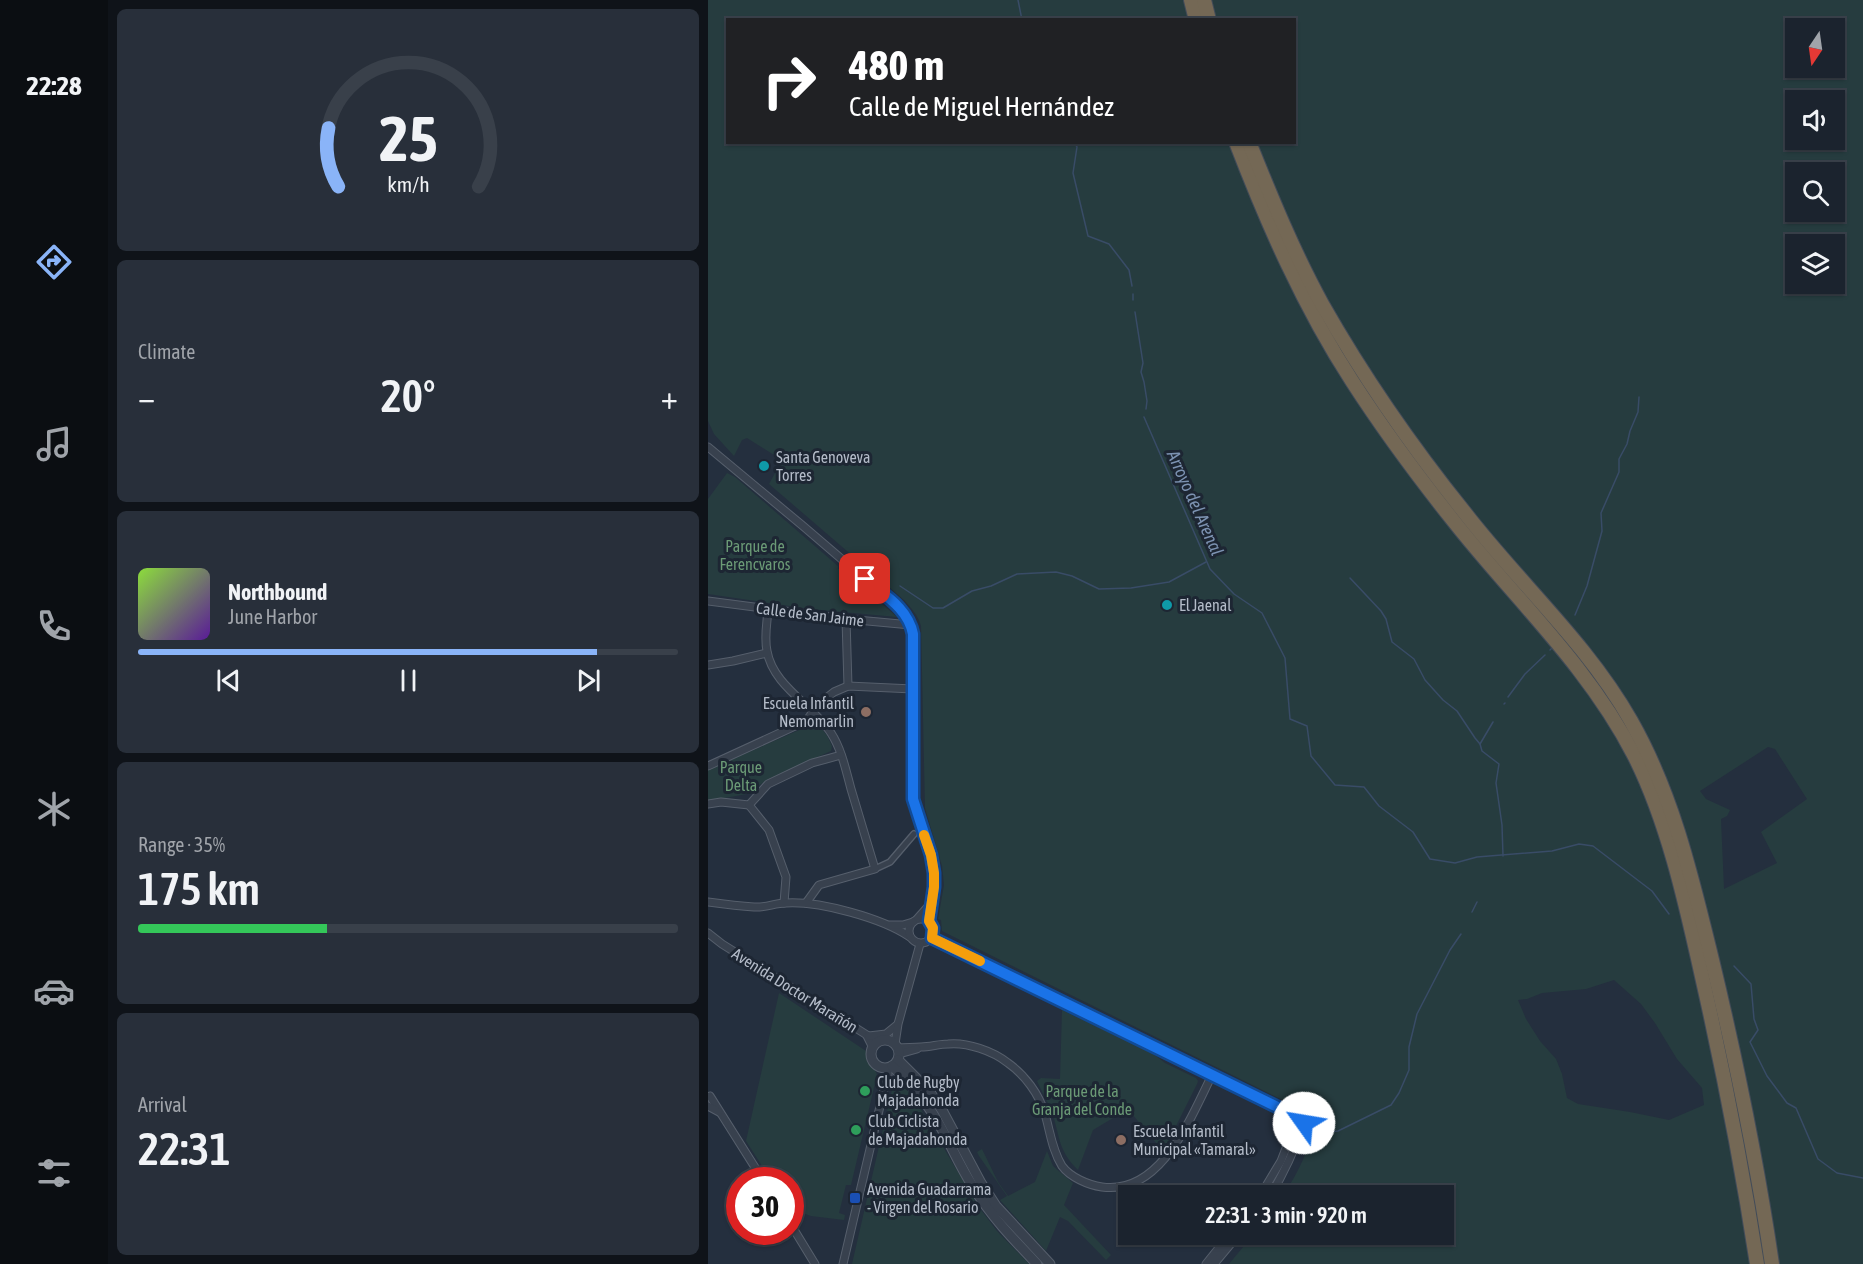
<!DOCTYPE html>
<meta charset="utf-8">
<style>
body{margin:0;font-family:"Asap Condensed",sans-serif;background:#282f3a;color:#f1f3f6;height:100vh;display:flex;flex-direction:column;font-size:22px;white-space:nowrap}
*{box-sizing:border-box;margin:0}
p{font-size:20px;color:#a0a4aa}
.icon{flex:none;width:33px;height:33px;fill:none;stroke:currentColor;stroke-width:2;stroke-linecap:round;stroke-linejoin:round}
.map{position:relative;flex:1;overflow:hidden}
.sheet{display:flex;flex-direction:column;gap:9px;padding:9px;background:#0f1319;width:600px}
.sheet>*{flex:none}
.guide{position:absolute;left:18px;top:18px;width:570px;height:126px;border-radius:0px;box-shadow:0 2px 4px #0004,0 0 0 2px #39404a;background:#202124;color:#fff;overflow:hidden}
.needle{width:39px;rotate:193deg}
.fabs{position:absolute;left:1077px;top:18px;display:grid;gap:12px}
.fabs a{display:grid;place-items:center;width:60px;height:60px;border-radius:0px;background:#1b232e;box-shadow:0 2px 4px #0004,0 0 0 2px #39404a;font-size:30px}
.speed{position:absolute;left:18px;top:1167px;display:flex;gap:12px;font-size:30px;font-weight:700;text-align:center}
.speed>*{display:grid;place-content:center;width:78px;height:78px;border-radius:50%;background:#1b232e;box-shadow:0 2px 4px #0004,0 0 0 2px #39404a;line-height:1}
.speed .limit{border:9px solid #d22;background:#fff;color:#111}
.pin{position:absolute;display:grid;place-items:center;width:51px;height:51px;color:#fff;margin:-26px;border-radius:12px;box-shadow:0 3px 9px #0006}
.me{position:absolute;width:66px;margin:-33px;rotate:302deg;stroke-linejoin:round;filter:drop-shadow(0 0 4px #0008)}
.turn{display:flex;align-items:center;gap:21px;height:126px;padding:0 24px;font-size:27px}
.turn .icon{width:78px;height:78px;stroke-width:2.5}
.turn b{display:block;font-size:42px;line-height:51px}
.big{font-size:45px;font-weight:600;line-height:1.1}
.sheet .card{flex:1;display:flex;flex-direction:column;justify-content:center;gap:9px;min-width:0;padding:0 21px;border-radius:9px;background:#282f3a}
.sheet .dial{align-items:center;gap:0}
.dial svg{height:156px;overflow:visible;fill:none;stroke:#39404a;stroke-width:7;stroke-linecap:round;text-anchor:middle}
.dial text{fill:#f1f3f6;stroke:none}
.song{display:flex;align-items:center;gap:18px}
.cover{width:72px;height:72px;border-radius:9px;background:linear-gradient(135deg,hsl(90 70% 55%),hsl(270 70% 35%))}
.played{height:6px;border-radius:3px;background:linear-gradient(90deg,#8ab4f8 85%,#39404a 85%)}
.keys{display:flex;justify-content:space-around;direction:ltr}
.heat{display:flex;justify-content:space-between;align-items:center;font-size:33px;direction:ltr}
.charge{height:9px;border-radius:4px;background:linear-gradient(90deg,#34c759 35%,#39404a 0)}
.trip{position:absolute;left:410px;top:1185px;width:336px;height:60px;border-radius:0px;background:#1b232e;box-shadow:0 2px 4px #0004,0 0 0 2px #39404a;font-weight:600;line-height:60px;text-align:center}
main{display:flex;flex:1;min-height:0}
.tab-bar{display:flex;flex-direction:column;width:108px;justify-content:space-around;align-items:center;background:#0b0e12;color:#a0a4aa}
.tab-bar .icon{width:42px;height:42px}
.tab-bar .active{color:#8ab4f8}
.tab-bar b{font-size:27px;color:#f1f3f6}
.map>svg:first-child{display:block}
.green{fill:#263c3f;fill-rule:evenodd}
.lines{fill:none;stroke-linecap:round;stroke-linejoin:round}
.stream{stroke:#394c67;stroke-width:1.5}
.pedestrian-casing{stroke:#565f6c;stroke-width:8}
.minor-casing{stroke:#565f6c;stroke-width:9}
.tertiary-casing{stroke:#565f6c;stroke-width:11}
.motorway-casing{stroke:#434c59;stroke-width:16}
.pedestrian{stroke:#38414e;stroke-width:5}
.minor{stroke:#38414e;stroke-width:7}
.tertiary{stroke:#38414e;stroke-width:9}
.motorway{stroke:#746855;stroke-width:14}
.route-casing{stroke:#114b97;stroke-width:15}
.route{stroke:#1a73e8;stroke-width:10}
.slow{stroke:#f59e0b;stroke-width:10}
.culture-dot{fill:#0f9aa8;stroke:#1d2633;stroke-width:2}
.education-dot{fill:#8d6e63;stroke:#1d2633;stroke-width:2}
.leisure-dot{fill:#2e9e5b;stroke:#1d2633;stroke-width:2}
.transit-dot{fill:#1a4fb4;stroke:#1d2633;stroke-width:2}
.labels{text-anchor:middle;stroke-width:6;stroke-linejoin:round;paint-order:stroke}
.poi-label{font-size:16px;fill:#b4bcc9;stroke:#1d2633;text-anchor:start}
.park-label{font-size:16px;fill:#6b9a76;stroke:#1d2633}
.street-label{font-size:16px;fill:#b4bcc9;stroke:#1d2633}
.water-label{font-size:18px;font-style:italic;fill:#7c92b1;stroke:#1d2633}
</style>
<main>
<nav class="tab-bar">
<b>22:28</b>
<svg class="icon active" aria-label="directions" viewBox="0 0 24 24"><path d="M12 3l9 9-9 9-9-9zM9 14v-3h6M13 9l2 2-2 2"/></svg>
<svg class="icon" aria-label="music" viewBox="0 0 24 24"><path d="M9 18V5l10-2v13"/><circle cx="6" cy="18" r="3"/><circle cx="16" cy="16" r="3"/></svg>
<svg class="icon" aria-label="phone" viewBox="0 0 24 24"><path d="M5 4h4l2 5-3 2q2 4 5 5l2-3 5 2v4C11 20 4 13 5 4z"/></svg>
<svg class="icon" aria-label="climate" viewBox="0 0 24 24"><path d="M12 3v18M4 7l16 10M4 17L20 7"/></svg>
<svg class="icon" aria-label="car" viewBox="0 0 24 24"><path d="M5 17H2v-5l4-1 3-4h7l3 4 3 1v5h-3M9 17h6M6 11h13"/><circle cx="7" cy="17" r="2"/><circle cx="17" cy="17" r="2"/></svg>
<svg class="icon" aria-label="filters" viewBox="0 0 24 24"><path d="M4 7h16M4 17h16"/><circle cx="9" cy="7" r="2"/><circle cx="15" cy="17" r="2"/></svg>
</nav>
<section class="sheet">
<div class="card dial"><svg viewBox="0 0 100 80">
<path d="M14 69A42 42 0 1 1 86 69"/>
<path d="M14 69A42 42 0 0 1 9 39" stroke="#8ab4f8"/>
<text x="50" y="56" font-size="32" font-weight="700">25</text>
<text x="50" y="72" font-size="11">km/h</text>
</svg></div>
<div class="card"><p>Climate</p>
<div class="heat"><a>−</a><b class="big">20°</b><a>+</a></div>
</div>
<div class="card">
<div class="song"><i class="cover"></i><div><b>Northbound</b><p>June Harbor</p></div></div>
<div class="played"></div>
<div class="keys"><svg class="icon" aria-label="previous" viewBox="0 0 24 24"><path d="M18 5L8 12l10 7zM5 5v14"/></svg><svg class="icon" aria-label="pause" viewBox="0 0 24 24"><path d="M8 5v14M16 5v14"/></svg><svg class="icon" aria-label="next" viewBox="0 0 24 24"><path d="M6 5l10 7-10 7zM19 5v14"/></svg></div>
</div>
<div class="card"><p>Range · 35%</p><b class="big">175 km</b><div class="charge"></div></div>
<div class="card"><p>Arrival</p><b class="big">22:31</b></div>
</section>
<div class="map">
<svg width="1155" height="1264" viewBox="0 0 1155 1264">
<rect width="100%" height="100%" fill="#242f3e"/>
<g class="green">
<path d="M 0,0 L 1155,0 L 1155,1264 L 521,1264 L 545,1235 L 735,1234 L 735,1196 L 575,1195 C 591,1172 604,1146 605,1117 L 599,1112 L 234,931 L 233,920 L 230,919 L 236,885 L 234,866 L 217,808 L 213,626 C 210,615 203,608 196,600 L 61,484 L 71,466 L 71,458 L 39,438 L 34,440 L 26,456 L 6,434 L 0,421 ZM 20,20 L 586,20 L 586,142 L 20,142 ZM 1088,28 L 1126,28 L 1126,68 L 1088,68 ZM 1088,100 L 1126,100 L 1126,140 L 1088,140 ZM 1088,172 L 1126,172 L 1126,212 L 1088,212 ZM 1088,244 L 1126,244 L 1126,284 L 1088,284 ZM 1060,747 L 1067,749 L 1099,799 L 1053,832 L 1069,863 L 1016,889 L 1013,819 L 1019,816 L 1022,810 L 998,799 L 992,791 ZM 906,980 L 933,1004 L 947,1023 L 969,1059 L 994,1088 L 996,1105 L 961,1120 L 922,1112 L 870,1104 L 859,1098 L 854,1074 L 848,1059 L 832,1041 L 818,1019 L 810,1000 L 819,999 L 834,993 L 878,989 Z"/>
<polygon points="19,473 27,477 130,566 130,569 132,568 189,617 102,609 0,594 0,499"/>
<path d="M 105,724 C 115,726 120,737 124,746 L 123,751 L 59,780 L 39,794 L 0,801 L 0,770 Z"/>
<path d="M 71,993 L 158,1051 C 161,1061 167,1068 169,1075 L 143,1185 L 138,1185 L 131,1213 L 137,1215 L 136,1220 L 103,1216 L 83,1209 L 82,1180 L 63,1180 L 38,1141 Z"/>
<path d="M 354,1010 L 443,1052 L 457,1063 L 488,1078 L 490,1081 L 489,1084 L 466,1130 L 464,1130 L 461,1136 L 463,1138 L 454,1150 L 420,1109 L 385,1130 L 370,1170 C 351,1151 352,1139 345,1115 C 341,1104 334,1092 329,1081 L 333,1078 L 352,1079 Z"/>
<polygon points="186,1081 192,1083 205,1096 270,1206 289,1231 321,1264 144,1264"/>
<polygon points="274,1149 290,1182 300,1196 327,1182 339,1151 345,1166 365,1183 356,1205 403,1255 398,1260 360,1221 352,1217 338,1251 292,1200 299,1196 271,1156 269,1152"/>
</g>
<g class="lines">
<g class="stream">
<polyline points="310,0 314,20"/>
<polyline points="366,142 369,147 365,173 380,236 401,244 421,270 424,286"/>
<polyline points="425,294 425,300"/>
<polyline points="427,312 435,363 433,372 436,382 439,401 438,409"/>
<polyline points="436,417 502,569 526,594 554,613 577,658 582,719 599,726 603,756 627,785 656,787 671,806 705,832 722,859 747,863 769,857 844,851 871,844 885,846 944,891 961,914"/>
<polyline points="642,578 673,611 678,619 684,642 706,659 717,680 735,700 749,711 767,738 772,744"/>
<polyline points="192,586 225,608 235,608 264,591 283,586 309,574 348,572 364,576 391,589 423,588 461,582 498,562"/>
<polyline points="867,615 879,586 894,531 893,513 911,472 911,459 919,444 922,431 930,412 931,397"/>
<polyline points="842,650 844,648"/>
<polyline points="800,697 817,674 837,655"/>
<polyline points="796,704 797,703"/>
<polyline points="785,722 772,744 774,751 791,764 788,783 794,825 795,856"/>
<polyline points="764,912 769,902"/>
<polyline points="1026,966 1043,984 1046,1019 1050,1030 1042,1042 1059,1076 1079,1103 1088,1108 1110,1159 1129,1173 1155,1178"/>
<polyline points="601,1096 614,1124 621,1132 630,1131 683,1105 691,1093 701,1070 701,1047 709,1014 742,950 753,934"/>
</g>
<defs>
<polyline id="pedestrian" points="167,869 182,862 206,834"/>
<g id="minor">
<polyline points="0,447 95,526 200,616 205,634 205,799 223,855 226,873 226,887 221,921"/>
<polyline points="0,601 138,619 203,625"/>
<path d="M 60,610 C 59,624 56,637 59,651 C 65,686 105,705 123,733 C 134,750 138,771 143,789 C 151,816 159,842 167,869 L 111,885 L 98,903"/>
<polyline points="138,619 140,686"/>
<polyline points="0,665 25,661 59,653"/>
<polyline points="0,766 98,721 113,702 126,692 140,686 205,689"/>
<polyline points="0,804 13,802 41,805 60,784 104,763 133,755"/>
<polyline points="41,805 61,830 78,877 76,903"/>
<path d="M 0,902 C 15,904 31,906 46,907 C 57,908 67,903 78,903 C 112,901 174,918 202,937"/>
<circle cx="213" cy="931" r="12"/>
<polyline points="209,919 224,902"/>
<polyline points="182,925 195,925 205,922"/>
<polyline points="0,933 14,944 170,1042"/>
<path d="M 224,938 L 594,1119 L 596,1123 C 587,1149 576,1173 562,1196"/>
<polyline points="159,1036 165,1048"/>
<polyline points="161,1036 178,1034 189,1025"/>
<polyline points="187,1044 190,1024 212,944"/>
<path d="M 190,1048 C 198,1047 205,1048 213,1047 C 222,1047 231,1044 240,1044 C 259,1042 285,1051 300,1063 C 317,1075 331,1094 337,1114 C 342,1131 344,1150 354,1166 C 362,1177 380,1185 394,1187 C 453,1195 482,1119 504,1075"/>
<polyline points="191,1054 209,1049"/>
<polyline points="2,1096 55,1180"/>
<polyline points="0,1106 11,1112"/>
<polyline points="552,1196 573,1161 590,1117"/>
<polyline points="82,1223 107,1264"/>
<polyline points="135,1264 177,1085 180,1077 180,1068"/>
<polyline points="498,1264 522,1234"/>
<polyline points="506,1264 531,1234"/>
</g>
<g id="tertiary">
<circle cx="177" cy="1054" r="14"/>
<polyline points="190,1060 222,1092 234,1110 273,1183 288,1206 342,1264"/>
<path d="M 184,1066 C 197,1079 211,1092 221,1108 C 238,1132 248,1160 264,1185 C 282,1215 305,1239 329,1264"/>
</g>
<g id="motorway">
<polyline points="483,0 488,20"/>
<polyline points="496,0 501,20"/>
<path d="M 528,142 C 560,225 596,307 644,381 C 675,429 709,475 744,519 C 806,598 879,664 926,755 C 959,820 977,900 993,972 C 1015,1069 1034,1166 1049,1264"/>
<path d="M 541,142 C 563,197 586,253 614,304 C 656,378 704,447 757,513 C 811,583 879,643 923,721 C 965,795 984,878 1004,960 C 1028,1060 1049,1162 1064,1264"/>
</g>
</defs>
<use href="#pedestrian" class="pedestrian-casing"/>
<use href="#minor" class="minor-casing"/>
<use href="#tertiary" class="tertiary-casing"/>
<use href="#motorway" class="motorway-casing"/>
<use href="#pedestrian" class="pedestrian"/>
<use href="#minor" class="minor"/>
<use href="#tertiary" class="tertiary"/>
<use href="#motorway" class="motorway"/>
</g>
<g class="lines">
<defs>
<path id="route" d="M 157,579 C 176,595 200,608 205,634 L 205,799 L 223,855 L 226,873 L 226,887 L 221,921 L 225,928 L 224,938 L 594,1119 L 596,1123"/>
</defs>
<use href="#route" class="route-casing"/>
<use href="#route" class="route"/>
<polyline class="slow" points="216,835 223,855 226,873 226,887 221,921 225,928 224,938 272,961"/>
</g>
<g class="culture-dot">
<circle cx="56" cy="466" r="6"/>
<circle cx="459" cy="605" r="6"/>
</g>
<g class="education-dot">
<circle cx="158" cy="712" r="6"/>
<circle cx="413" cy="1140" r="6"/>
</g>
<g class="leisure-dot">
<circle cx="157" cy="1091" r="6"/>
<circle cx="148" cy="1130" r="6"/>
</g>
<rect class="transit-dot" x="141" y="1192" width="12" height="12" rx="3"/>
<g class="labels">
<g class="poi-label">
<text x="68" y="463">Santa Genoveva<tspan x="68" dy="18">Torres</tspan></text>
<text x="471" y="611">El Jaenal</text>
<text x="146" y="709" text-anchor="end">Escuela Infantil<tspan x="146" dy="18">Nemomarlin</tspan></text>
<text x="169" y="1088">Club de Rugby<tspan x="169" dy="18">Majadahonda</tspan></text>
<text x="160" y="1127">Club Ciclista<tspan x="160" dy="18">de Majadahonda</tspan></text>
<text x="425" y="1137">Escuela Infantil<tspan x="425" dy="18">Municipal «Tamaral»</tspan></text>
<text x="159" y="1195">Avenida Guadarrama<tspan x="159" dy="18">- Virgen del Rosario</tspan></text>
</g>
<g class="park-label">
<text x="47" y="552">Parque de<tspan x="47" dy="18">Ferencvaros</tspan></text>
<text x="33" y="773">Parque<tspan x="33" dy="18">Delta</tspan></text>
<text x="374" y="1097">Parque de la<tspan x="374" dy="18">Granja del Conde</tspan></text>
</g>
<g class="street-label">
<text transform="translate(102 614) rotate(7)" y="6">Calle de San Jaime</text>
<text transform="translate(87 990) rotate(32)" y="6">Avenida Doctor Marañón</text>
</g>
<g class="water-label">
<text transform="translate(487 503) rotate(66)" y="6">Arroyo del Arenal</text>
</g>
</g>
</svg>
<div class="fabs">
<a><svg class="needle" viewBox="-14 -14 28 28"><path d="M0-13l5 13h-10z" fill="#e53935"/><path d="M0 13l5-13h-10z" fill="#a0a4aa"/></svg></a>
<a><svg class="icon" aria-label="sound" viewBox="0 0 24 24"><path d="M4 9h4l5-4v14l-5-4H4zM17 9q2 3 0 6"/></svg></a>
<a><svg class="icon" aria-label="search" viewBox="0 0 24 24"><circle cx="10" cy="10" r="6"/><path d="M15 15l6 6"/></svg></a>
<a><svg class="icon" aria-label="layers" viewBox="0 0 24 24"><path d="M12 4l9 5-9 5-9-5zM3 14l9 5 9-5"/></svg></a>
</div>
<div class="speed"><div class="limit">30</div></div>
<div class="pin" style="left:157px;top:579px;background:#d93025"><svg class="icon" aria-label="arrive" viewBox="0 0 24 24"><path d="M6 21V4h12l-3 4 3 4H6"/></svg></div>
<svg class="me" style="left:596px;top:1123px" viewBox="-20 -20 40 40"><circle r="19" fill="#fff"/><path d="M0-13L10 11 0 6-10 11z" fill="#1a73e8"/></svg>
<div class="trip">22:31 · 3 min · 920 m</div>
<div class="guide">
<div class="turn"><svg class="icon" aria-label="right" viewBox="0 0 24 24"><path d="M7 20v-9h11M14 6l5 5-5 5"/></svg><div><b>480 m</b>Calle de Miguel Hernández</div></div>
</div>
</div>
</main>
